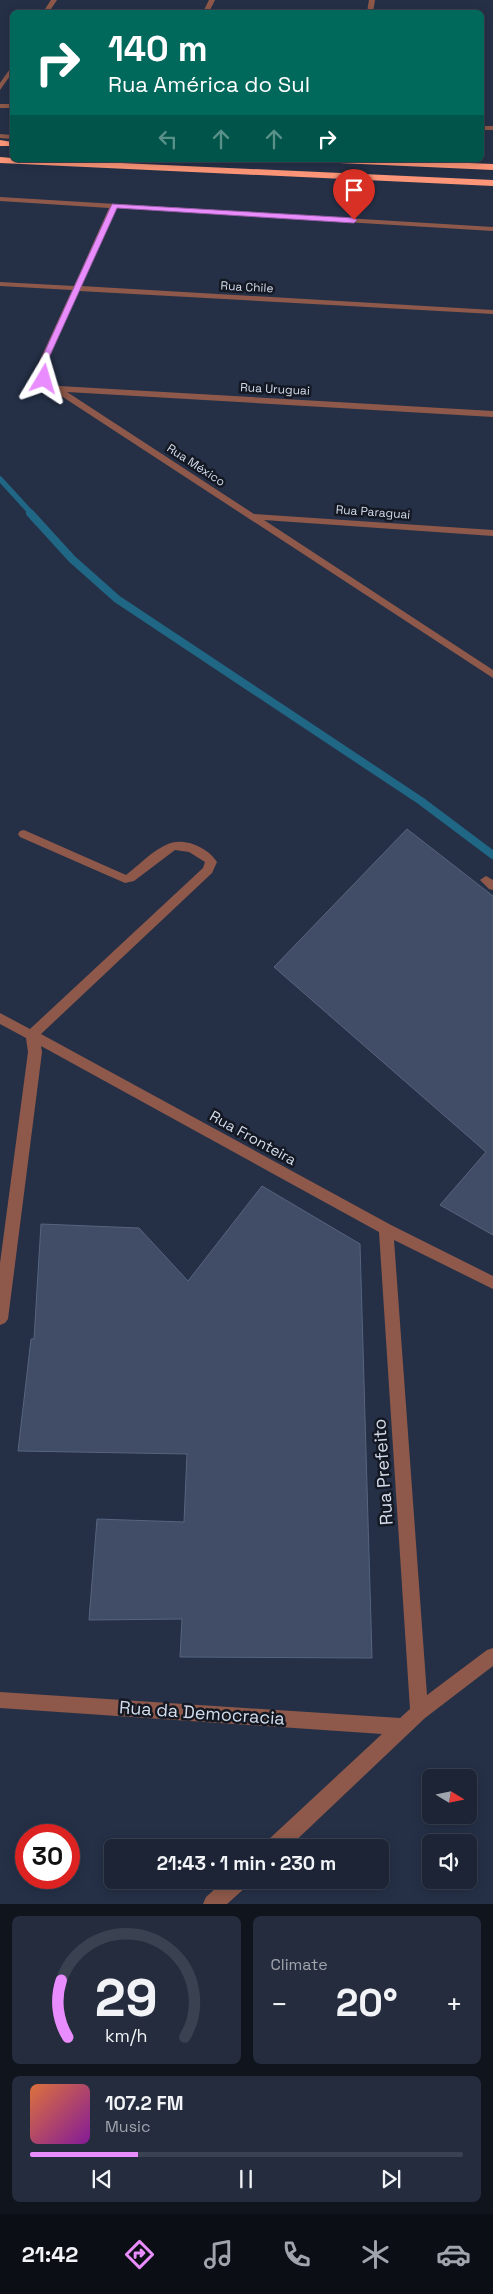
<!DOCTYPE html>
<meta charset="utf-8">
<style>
body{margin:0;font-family:"Space Grotesk",sans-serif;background:#252c3d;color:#f1f3f6;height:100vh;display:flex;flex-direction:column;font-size:19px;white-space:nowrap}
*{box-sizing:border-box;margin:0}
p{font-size:16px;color:#a0a4ad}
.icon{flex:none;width:28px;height:28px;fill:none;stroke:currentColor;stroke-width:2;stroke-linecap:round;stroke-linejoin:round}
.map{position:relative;height:1904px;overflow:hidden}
.drawer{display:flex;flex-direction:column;gap:12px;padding:12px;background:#0f141d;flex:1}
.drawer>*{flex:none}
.banner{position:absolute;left:10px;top:10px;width:474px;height:152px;border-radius:8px;box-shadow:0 2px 12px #0003,0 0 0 1px #3a4150;background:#00695c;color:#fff;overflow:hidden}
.needle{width:32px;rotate:100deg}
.tools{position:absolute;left:422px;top:1769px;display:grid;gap:10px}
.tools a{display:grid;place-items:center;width:55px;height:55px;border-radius:8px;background:#1c2435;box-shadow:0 2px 12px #0003,0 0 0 1px #3a4150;font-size:25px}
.speed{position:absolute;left:15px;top:1824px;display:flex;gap:10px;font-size:25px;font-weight:700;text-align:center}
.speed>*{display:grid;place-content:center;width:65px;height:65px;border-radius:50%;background:#1c2435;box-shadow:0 2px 12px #0003,0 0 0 1px #3a4150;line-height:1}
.speed .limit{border:8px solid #d22;background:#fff;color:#111}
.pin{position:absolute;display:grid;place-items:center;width:42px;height:42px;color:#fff;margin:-51px -21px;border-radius:50% 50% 50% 0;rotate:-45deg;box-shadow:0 0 5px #0007}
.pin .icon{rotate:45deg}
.me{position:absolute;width:55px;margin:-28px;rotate:7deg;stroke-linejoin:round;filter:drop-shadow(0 0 4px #0008)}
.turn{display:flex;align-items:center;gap:18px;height:105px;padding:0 15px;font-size:22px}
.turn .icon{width:65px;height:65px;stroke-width:2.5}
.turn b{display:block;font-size:35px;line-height:42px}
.lanes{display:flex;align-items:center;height:48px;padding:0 15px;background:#0003;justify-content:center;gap:25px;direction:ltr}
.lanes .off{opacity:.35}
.big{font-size:38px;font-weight:600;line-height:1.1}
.drawer .widget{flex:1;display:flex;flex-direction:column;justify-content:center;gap:8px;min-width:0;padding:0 18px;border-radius:8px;background:#252c3d}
.drawer .dial{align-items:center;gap:0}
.dial svg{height:130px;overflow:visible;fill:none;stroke:#3a4150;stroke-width:7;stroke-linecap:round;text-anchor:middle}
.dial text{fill:#f1f3f6;stroke:none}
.song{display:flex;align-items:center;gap:15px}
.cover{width:60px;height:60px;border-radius:8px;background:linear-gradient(135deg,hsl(20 70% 55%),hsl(290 70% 35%))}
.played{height:5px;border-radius:2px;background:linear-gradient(90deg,#e98dfe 25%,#3a4150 25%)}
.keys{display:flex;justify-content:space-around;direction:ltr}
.heat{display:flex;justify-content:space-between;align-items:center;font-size:28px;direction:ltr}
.drawer .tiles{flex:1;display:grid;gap:12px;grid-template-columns:1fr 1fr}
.widget:last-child{grid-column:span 2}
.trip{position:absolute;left:104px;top:1839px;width:285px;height:50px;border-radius:8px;background:#1c2435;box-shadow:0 2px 12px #0003,0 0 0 1px #3a4150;font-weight:600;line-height:50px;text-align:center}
.menu{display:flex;height:80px;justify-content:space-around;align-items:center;background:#0b0e15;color:#a0a4ad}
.menu .icon{width:35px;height:35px}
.menu .current{color:#e98dfe}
.menu b{font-size:22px;color:#f1f3f6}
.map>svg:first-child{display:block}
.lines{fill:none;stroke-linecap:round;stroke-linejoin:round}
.stream-far1{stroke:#206685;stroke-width:5.5}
.stream{stroke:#206685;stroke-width:8}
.building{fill:#414d66;stroke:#56647d}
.minor{fill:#8e594a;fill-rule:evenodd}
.highway{fill:#fd9678;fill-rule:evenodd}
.route{fill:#e98dfe;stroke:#975ca5}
.labels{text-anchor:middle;stroke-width:5;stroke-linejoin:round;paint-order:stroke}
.far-street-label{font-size:12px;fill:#d4dceb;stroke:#131823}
.street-label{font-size:15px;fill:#d4dceb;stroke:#131823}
.near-street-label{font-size:18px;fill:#d4dceb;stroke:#131823}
</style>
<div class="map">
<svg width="493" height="1904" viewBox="0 0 493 1904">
<rect width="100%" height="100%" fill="#253047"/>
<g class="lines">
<polyline class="stream-far1" points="0,479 32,514"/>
<polyline class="stream" points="30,513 72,559 117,599 421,801 493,855"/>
</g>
<g class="building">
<polygon points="407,829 493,896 493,1235 440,1205 486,1152 274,967"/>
<polygon points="262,1186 360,1244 372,1658 180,1657 182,1619 89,1620 97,1519 184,1522 187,1454 18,1451 31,1339 34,1339 41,1224 139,1228 188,1281"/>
</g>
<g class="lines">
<g class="minor">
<polygon points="51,0 57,0 49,12 43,12"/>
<polygon points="209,0 215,0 209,12 203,12"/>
<polygon points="369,0 375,0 373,12 367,12"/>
<polygon points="12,66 12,73 0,90 0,83"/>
<rect x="0" y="104" width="12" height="4"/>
<rect x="481" y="126" width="12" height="4"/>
<polygon points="0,134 12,135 12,139 0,138"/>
<polygon points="0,197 493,227 493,231 117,208 81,286 493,310 493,314 79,291 47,362 48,378 59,386 493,411 493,417 67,392 254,514 493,530 493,536 264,520 493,670 493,678 46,386 40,379 39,362 72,290 0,286 0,282 74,286 109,208 0,201"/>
<path d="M 24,830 L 126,875 C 139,865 153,850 168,844 C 185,837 208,848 217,862 L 212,873 L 41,1034 L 391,1225 L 493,1276 L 493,1289 L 394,1240 L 427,1695 L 487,1650 L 493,1648 L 493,1666 L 425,1718 L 288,1848 L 265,1848 L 267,1841 L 382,1734 L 0,1708 L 0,1692 L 400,1718 L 410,1709 L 379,1232 L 41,1046 L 42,1052 L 8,1319 L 5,1323 L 0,1325 L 0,1263 L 28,1052 L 26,1038 L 0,1024 L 0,1013 L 30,1029 L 203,868 L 205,862 L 189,852 L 175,850 L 134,881 L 125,883 L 20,837 L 18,834 L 20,831 Z"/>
<polygon points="486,876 493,880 493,890 489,889 480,880"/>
<polygon points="225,1880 248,1880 246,1887 227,1904 203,1904 206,1897"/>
</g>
<g class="highway">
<polygon points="0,140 12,142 12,146 0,146"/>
<polygon points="0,157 12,158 12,160 55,160 493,180 493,186 0,163"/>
<polygon points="335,160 395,160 493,164 493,170 339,163"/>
</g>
</g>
<polygon class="route" points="112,204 354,218 357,220 354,223 117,208 47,362 48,379 41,381 40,362"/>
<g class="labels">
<g class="far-street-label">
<text transform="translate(247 287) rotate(3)" y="4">Rua Chile</text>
<text transform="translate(275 389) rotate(3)" y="4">Rua Uruguai</text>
<text transform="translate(196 465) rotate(33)" y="4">Rua México</text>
<text transform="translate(373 512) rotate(4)" y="4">Rua Paraguai</text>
</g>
<g class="street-label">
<text transform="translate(253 1138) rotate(29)" y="5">Rua Fronteira</text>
</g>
<g class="near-street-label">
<text transform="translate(383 1472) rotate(-94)" y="6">Rua Prefeito</text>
<text transform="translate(202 1713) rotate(4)" y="6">Rua da Democracia</text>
</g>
</g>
</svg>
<div class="tools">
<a><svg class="needle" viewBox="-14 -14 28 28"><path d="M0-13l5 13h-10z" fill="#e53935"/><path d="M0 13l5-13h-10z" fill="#a0a4ad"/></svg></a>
<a><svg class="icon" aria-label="sound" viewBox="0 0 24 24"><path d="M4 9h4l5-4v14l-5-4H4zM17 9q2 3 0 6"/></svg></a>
</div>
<div class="speed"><div class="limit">30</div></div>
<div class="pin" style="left:354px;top:220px;background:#d93025"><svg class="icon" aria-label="arrive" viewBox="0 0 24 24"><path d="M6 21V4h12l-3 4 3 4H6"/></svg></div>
<svg class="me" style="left:44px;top:379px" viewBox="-20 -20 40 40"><path d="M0-17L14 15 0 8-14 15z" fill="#e98dfe" stroke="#fff" stroke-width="4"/></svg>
<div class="trip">21:43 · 1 min · 230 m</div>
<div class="banner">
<div class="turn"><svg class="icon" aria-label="right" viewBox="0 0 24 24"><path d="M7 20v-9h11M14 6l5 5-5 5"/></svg><div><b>140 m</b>Rua América do Sul</div></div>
<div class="lanes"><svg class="icon off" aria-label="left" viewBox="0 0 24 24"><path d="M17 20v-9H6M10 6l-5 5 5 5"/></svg><svg class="icon off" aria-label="ahead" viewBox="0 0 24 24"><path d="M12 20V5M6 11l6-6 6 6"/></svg><svg class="icon off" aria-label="ahead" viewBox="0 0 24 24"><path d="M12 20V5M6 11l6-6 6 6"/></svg><svg class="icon" aria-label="right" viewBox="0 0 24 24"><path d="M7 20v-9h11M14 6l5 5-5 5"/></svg></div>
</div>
</div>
<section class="drawer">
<div class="tiles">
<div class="widget dial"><svg viewBox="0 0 100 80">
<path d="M14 69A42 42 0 1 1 86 69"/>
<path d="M14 69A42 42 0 0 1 10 34" stroke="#e98dfe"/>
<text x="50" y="56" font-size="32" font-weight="700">29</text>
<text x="50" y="72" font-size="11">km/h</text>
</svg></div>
<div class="widget"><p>Climate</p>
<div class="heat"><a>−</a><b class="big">20°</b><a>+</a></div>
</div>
<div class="widget">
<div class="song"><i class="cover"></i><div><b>107.2 FM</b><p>Music</p></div></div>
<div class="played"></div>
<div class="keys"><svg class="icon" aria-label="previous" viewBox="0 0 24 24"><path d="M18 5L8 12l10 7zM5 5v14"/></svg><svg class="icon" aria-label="pause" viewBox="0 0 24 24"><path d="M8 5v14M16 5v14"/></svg><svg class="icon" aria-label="next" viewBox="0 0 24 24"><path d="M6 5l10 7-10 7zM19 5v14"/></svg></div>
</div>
</div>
</section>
<nav class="menu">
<b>21:42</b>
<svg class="icon current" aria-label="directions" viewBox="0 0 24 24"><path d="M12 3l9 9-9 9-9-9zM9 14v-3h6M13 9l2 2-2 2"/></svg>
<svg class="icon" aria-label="music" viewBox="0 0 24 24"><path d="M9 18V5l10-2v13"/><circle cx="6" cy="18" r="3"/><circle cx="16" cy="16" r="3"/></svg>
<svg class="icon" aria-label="phone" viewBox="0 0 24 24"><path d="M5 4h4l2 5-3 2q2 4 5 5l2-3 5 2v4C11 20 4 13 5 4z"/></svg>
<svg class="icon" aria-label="climate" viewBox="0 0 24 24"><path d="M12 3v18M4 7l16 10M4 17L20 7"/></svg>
<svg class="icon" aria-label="car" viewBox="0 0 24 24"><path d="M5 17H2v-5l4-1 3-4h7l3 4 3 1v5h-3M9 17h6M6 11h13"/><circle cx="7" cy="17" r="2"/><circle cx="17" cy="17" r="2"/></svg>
</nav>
